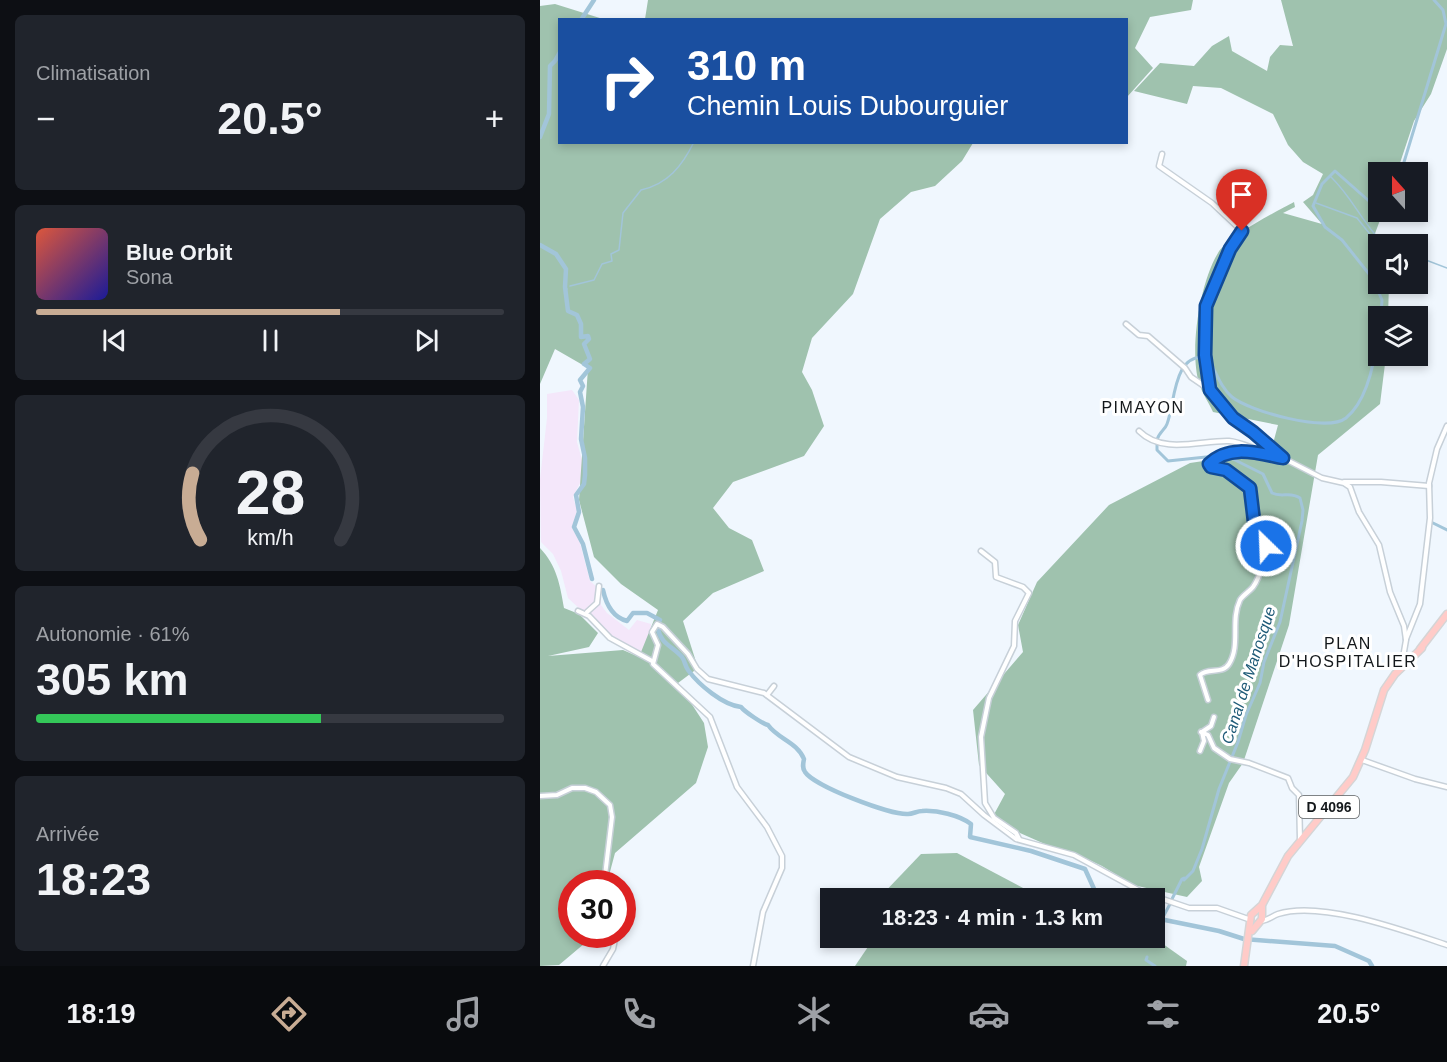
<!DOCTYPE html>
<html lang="fr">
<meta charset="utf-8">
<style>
body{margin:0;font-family:Helvetica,sans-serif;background:#20242c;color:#f1f3f6;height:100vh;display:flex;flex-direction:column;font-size:22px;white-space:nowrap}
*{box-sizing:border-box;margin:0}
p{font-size:20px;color:#9ea1a6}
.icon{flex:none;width:33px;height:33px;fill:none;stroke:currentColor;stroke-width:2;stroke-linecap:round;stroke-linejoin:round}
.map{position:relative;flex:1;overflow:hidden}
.details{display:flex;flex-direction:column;gap:15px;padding:15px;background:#0d0f14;width:540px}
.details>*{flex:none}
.top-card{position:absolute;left:18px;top:18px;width:570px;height:126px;border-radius:0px;box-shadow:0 3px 9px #0003;background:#1a4fa0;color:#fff;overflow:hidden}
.needle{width:39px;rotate:339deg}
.controls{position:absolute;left:828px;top:162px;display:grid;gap:12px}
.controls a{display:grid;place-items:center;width:60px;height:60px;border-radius:0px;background:#171b24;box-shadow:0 3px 9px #0003;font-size:30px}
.speed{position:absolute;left:18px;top:870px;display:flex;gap:12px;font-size:30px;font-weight:700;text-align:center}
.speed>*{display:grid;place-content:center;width:78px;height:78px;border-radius:50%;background:#171b24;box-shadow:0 3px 9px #0003;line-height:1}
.speed .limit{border:9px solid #d22;background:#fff;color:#111}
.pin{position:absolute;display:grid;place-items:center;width:51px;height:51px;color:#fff;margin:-62px -26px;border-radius:50% 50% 50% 0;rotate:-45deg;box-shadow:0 0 6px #0007}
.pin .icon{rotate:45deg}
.me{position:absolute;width:66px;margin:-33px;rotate:336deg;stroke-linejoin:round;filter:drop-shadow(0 0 4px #0008)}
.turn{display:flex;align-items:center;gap:21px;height:126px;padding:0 30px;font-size:27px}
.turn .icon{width:78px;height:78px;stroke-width:2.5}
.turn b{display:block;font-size:42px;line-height:51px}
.big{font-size:45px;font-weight:700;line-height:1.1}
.details .widget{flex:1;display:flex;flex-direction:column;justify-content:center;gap:9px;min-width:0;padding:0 21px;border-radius:9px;background:#20242c}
.details .dial{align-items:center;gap:0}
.dial svg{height:156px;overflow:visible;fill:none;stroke:#363941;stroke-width:7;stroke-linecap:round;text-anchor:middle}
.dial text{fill:#f1f3f6;stroke:none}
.song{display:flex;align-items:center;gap:18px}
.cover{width:72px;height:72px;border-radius:9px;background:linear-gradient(135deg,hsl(10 70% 55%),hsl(240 70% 35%))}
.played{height:6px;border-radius:3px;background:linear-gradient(90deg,#c8ac94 65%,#363941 65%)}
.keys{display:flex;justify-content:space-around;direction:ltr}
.heat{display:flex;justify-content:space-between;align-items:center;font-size:33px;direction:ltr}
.charge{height:9px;border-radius:4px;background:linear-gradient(90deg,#34c759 61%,#363941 0)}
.trip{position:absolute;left:280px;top:888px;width:345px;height:60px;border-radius:0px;background:#171b24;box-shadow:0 3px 9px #0003;font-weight:700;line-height:60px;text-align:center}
.tabs{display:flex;height:96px;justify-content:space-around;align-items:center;background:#090b0e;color:#9ea1a6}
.tabs .icon{width:42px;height:42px}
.tabs .on{color:#c8ac94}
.tabs b{font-size:27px;color:#f1f3f6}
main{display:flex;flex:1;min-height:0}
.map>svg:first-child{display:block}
.industrial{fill:#f4e7fa}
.forest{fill:#9fc2ae}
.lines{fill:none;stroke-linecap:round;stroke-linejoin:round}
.stream{stroke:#a2c5d9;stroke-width:1.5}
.canal{stroke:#a2c5d9;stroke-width:3}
.river{stroke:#a2c5d9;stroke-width:4.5}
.minor-casing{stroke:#c7d0d8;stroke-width:7}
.major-casing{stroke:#d5d5d6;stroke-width:9}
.minor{stroke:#fff;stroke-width:4}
.major{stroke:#ffcbc8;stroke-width:6}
.route-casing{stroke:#114b97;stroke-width:15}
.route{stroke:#1a73e8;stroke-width:10}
.labels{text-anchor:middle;stroke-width:6;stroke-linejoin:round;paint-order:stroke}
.shield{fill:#fff;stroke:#5a5d5f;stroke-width:1.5}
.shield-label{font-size:14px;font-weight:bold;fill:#14181b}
.neighbourhood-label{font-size:16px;letter-spacing:1.5px;fill:#14181b;stroke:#fff}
.water-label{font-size:16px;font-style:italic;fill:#1f5b78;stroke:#fff}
</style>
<main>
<section class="details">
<div class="widget"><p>Climatisation</p>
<div class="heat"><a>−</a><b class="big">20.5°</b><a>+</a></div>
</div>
<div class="widget">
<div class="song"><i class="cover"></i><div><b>Blue Orbit</b><p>Sona</p></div></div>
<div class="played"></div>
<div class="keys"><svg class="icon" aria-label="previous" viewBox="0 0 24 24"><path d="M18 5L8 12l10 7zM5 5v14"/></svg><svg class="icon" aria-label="pause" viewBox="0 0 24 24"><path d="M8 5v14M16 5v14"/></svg><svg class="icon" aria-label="next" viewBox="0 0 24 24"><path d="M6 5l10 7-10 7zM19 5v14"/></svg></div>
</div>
<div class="widget dial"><svg viewBox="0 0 100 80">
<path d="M14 69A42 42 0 1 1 86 69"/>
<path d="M14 69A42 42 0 0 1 10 35" stroke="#c8ac94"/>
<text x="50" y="56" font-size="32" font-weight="700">28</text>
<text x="50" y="72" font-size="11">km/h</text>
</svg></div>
<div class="widget"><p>Autonomie · 61%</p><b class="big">305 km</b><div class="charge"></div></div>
<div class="widget"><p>Arrivée</p><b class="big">18:23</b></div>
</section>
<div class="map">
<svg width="907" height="966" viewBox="0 0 907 966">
<rect width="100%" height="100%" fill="#f0f7fe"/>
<polygon class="industrial" points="32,390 39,400 37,442 42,460 42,479 33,497 37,510 32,528 40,543 50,581 60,590 61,605 67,613 89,630 97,620 111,624 108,656 81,643 66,633 28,598 21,571 13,554 1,542 0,479 7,418 7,394"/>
<g class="forest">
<polygon points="108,0 653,0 651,10 610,17 595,48 613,68 587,97 586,20 105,19"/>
<path d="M 741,0 L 907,0 L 907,49 L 891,94 L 874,121 L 857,172 L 838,172 L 838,212 L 843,212 L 830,247 L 838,259 L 838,284 L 849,284 L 848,316 L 838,316 L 838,356 L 846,356 L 840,404 L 778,455 L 749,625 L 703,763 L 689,783 L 659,867 L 662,881 L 647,897 L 593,885 L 562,866 L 532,852 L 507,845 L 451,820 L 465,794 L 439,765 L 433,710 L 483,652 L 478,625 L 497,582 L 569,505 L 650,463 L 731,451 L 738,425 L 673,412 C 669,403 662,393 659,383 C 649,350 660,282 678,253 C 687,237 737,211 754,202 L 755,207 L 743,213 L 782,224 L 763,202 L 773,195 L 783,174 L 763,162 L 748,145 L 733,114 L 681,88 L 653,86 L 647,104 L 594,91 L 620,63 L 654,66 L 672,46 L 689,36 L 692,51 L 727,71 L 730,57 L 740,45 L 753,46 Z"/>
<path d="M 15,4 L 63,19 L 20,20 L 20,142 L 433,143 L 422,161 L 395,186 L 371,192 L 340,219 L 313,294 L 272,338 L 262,372 L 272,390 L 284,426 L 264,456 L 193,482 L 173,508 L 189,528 L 212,540 L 224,571 L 173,593 L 143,621 L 158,668 L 138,683 L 164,723 L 168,747 L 156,783 L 75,853 L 67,883 L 32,884 L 32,934 L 52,935 L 51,938 L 19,965 L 0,966 L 0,548 C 17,566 20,585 24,608 L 39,614 L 58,633 L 49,647 L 8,656 L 83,650 L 99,657 L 118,610 L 81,584 L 54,557 L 39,500 L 48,368 L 15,349 L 0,384 L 0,6 Z"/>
<polygon points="417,853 502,898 339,898 381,854"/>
<polygon points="334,938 609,938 616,939 647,961 646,966 315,966"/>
</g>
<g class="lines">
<g class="stream">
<path d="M 791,177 C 811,196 821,220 840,240"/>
<polyline points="776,203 817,218 833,238 849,244"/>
<polyline points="878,257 907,268"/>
<path d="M 30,286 L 54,280 L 62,264 L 72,261 L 71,254 L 79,250 L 83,213 L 101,190 C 128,184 142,166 154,142"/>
<polyline points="26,291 27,289"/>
</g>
<g class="canal">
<polyline points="861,172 906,24 903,10 894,0"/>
<polyline points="838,209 795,171 782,184 773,206 785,227 802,240 833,279 842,300 841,316"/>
<path d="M 617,440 C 619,432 625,430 627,424 C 635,404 633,350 668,358 C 676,371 680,387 692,397 C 709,411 787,433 806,418 C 828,400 835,360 838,333"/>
<path d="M 617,442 L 617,450 L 628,461 L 685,455 L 723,474 L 732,493 C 742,498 750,491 760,498 L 763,510 L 762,521 L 740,622 L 724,662 L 720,683 L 706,715 L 698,742 L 679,789 L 662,849 L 653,871 L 644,880"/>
<polyline points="891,522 907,530"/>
<polyline points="631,901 642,879 644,878"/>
<polyline points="622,919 630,904"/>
<polyline points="607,957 606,960 615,966"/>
</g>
<g class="river">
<polyline points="41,20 54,0"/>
<polyline points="0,137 9,114 10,66 15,61 20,52"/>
<polyline points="0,245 16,254 26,269 25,287 28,311 37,315 41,324 41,337 48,336 49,339 44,344 50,359 44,364 50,368 40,380 43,386 40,392 43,407 41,439 45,458 45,475 44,484 36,495 39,512 34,527 43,544 52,579"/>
<path d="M 63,590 C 66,604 72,617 87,621 L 93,613 L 107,613 L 120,620"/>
<path d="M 118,629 C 121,644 132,646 142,657 C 145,661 145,666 148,670 C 159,685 183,705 201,707 C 205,712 223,724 228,725 C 238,739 257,742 264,759 C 263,764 262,768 265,772 C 274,786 350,815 368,814 C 373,814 377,811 382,811 C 397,810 419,815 431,824 L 430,837 L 491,851 L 545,869 L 555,891 L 571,898"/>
<polyline points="615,918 679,931 704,939 795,946 829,961 832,966"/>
</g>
<defs>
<g id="minor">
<polyline points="622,154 619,166 672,203 703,232 690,249 666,306 665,355 670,390 695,420 713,432 743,458 782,478 804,483 810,487 819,512 839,545 850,592 864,626 866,640 861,669"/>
<polyline points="586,324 599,335 608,336 645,368 651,377 670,390"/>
<path d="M 599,431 C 623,455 661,440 689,441 C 701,442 713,449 725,452"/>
<polyline points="804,482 841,482 889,486"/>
<polyline points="441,551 455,562 456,577 483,587 489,593 475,621 474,646 449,698 441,737 445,803 454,818 476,833 479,839"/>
<polyline points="38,611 49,616 70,638 112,661"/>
<polyline points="47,612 57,603 59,586"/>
<polyline points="866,639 880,604 890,518 889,483 897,449 907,426"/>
<polyline points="227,695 234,686"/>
<path d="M 668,700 L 660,675 C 668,667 682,675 689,664 C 701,645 690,621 700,600 C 703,595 709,592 713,587 C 721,576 725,556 726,542 L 714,521 L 712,495 L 709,486 L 686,470 L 671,467 L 670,464 C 694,445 714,453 742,458"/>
<polyline points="661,732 668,735 674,748 690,759 709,763 748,778 752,788 759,795 760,840"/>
<polyline points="660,751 664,741 662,732 671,726 674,717"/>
<polyline points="822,760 875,779 907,787"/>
<polyline points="0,796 17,795 32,788 45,788 56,792 70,805 72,817 64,884"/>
<path d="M 721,921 C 729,920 732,916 738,914 C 781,900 865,931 907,945"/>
<polyline points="63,966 73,949 76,934"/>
<polyline points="213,966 223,912 242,868 242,856 227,827 197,787 170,717 113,664 118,645 112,632 117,624 123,627 148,654 157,669 168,679 224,693 309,757 357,777 406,788 421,794 444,815 476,839 534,855 602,892 649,908 677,908 711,920"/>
</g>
<g id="major">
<polyline points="880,649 907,614"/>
<polyline points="712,931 722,919 722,907"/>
<polyline points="704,966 711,915 722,905 748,856 813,777 825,750 844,690 855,674 882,648"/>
</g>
</defs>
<use href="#minor" class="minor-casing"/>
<use href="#major" class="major-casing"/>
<use href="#minor" class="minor"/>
<use href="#major" class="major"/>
</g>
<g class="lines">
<defs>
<path id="route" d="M 702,231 L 690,249 L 666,306 L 665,355 L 670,390 L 693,418 L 713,432 L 743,458 C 717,453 690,444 669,464 L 671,467 L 686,470 L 710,488 L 714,521 L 725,538 L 726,546"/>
</defs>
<use href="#route" class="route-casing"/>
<use href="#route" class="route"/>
</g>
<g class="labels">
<rect class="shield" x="759" y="796" width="60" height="22" rx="4.5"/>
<g class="shield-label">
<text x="789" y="812">D 4096</text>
</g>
<g class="neighbourhood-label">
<text x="603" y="413">PIMAYON</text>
<text x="808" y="649">PLAN<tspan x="808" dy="18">D'HOSPITALIER</tspan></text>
</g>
<g class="water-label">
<text transform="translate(708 675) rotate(-72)" y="6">Canal de Manosque</text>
</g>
</g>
</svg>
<div class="controls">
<a><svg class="needle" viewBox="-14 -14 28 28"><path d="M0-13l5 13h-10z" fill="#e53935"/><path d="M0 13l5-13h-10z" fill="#9ea1a6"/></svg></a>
<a><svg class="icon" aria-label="sound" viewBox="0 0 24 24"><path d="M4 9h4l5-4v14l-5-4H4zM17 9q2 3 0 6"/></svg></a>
<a><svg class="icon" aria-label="layers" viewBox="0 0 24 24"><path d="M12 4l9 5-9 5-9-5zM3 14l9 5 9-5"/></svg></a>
</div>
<div class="speed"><div class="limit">30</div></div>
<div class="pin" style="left:702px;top:231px;background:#d93025"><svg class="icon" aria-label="arrive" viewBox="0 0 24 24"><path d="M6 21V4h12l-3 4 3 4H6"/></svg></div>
<svg class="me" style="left:726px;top:546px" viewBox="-20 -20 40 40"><circle r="17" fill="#1a73e8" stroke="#fff" stroke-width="3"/><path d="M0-11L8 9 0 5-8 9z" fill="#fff"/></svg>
<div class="trip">18:23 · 4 min · 1.3 km</div>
<div class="top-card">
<div class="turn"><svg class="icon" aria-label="right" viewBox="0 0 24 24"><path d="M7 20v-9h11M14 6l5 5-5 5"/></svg><div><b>310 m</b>Chemin Louis Dubourguier</div></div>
</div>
</div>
</main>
<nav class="tabs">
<b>18:19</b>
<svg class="icon on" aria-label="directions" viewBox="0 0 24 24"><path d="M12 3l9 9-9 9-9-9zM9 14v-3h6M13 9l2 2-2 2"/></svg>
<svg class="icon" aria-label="music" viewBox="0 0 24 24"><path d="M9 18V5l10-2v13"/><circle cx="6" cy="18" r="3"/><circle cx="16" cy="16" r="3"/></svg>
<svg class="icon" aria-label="phone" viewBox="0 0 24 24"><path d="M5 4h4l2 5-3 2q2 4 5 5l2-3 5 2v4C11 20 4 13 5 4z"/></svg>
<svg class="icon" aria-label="climate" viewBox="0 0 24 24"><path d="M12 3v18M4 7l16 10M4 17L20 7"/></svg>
<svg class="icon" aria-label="car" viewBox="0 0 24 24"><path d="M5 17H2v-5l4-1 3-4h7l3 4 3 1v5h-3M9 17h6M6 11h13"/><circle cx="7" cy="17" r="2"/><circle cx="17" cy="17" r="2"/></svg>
<svg class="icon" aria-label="filters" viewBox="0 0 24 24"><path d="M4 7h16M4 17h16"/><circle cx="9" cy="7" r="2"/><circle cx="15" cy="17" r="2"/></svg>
<b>20.5°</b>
</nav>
